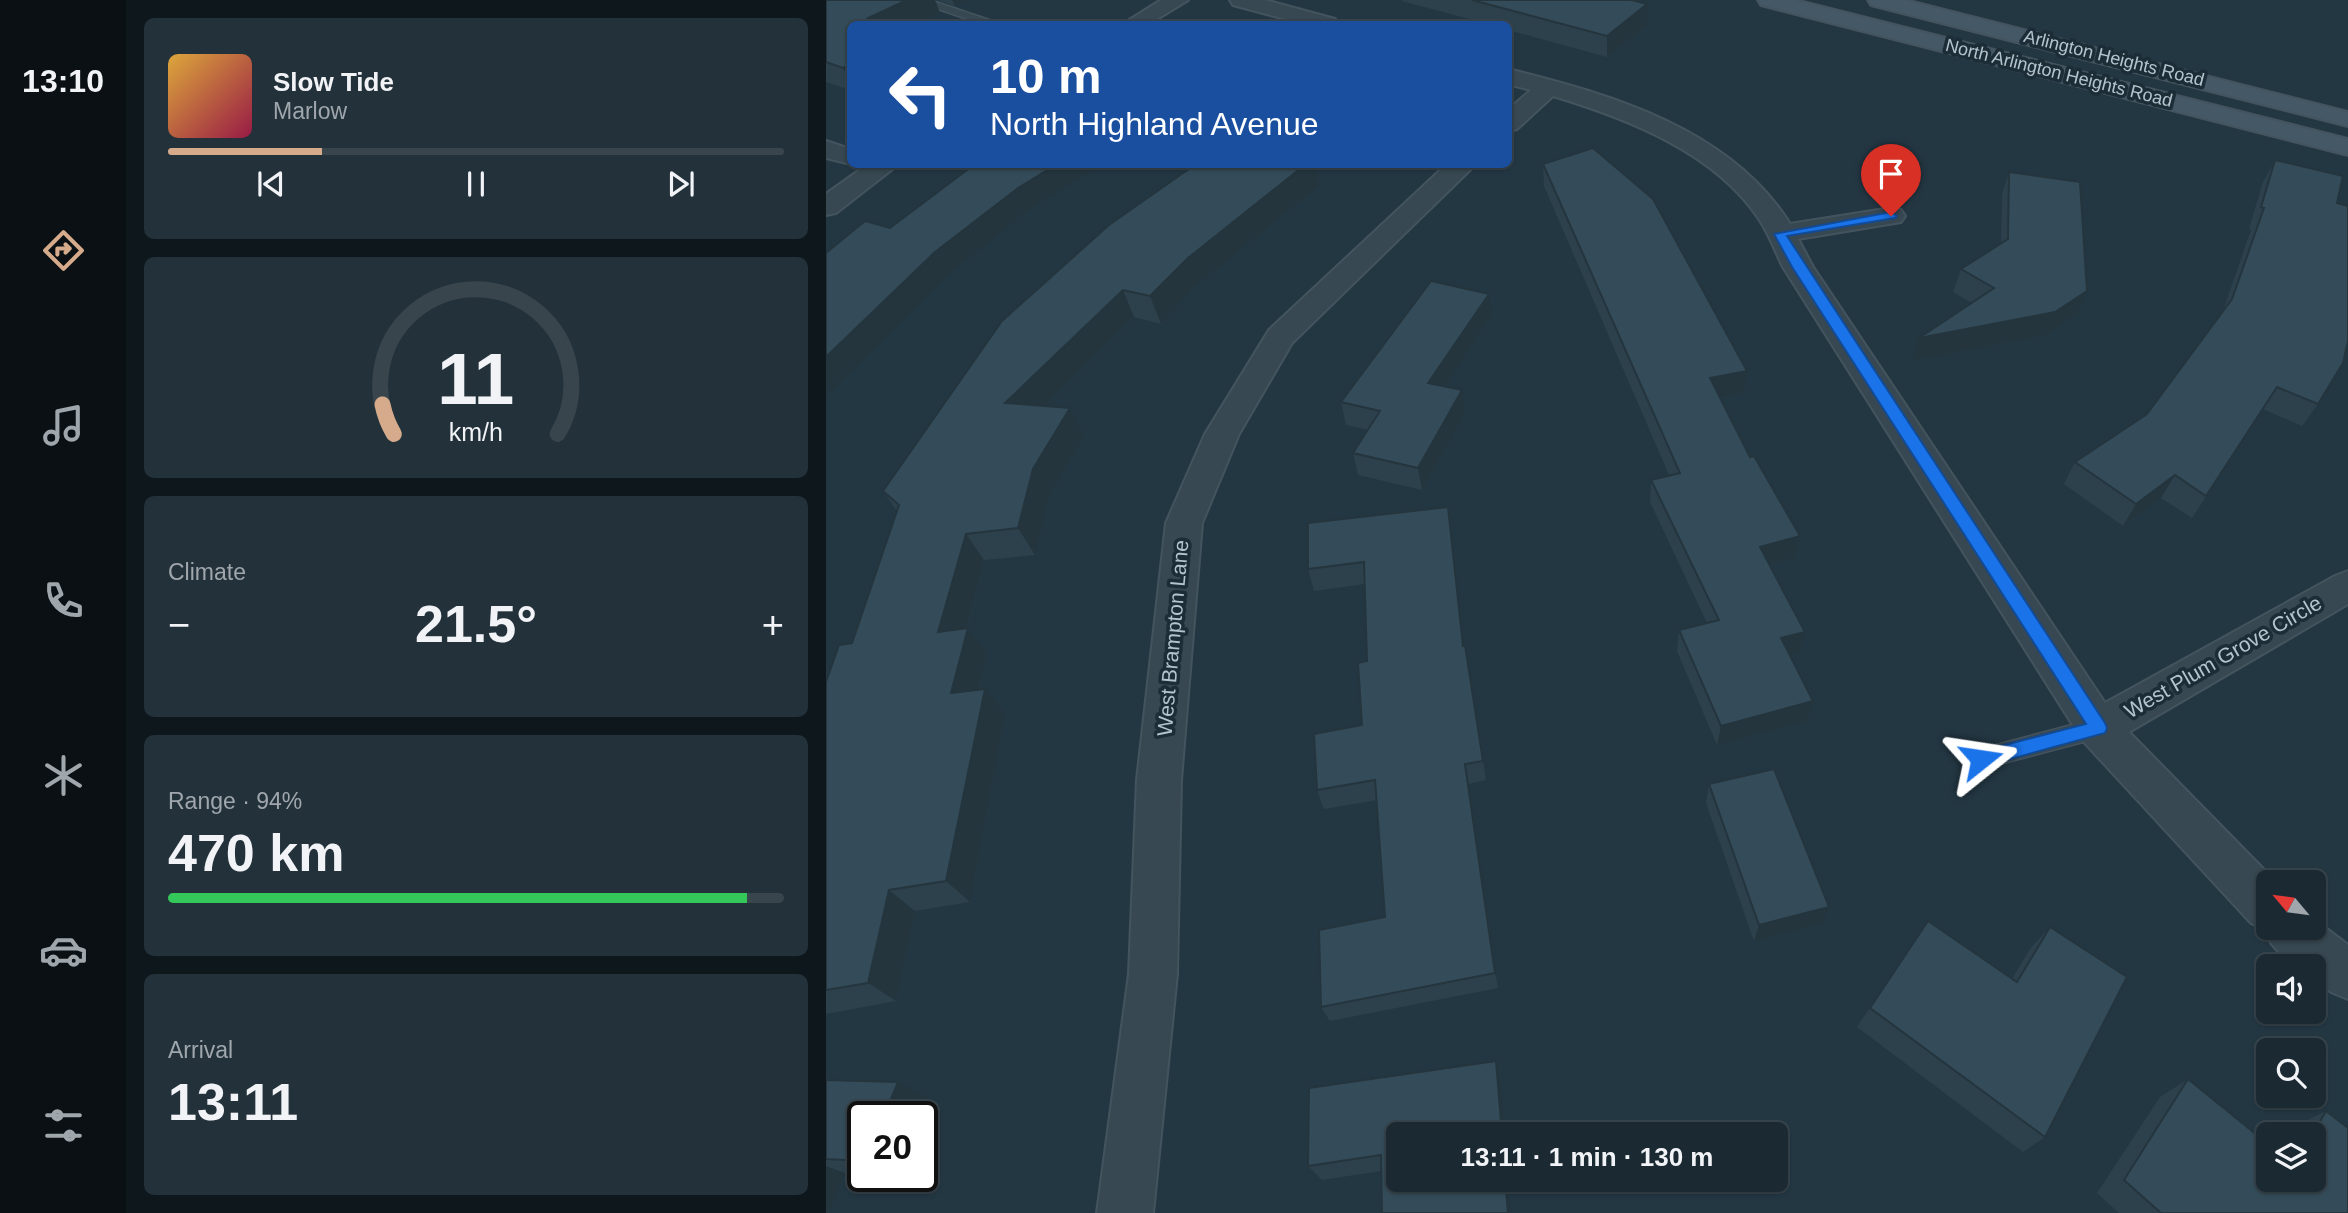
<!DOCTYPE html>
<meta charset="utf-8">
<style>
body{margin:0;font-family:Arial,sans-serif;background:#23313a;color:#f1f3f6;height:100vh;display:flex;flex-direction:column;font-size:26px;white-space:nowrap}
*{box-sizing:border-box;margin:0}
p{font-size:23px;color:#9fa6ac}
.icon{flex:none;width:38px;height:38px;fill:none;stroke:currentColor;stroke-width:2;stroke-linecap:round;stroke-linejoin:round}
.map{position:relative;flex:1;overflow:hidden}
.drawer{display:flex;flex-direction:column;gap:18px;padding:18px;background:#0e171c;width:700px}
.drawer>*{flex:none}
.banner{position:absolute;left:21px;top:21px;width:665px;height:147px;border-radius:10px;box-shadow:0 2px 5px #0004,0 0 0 2px #38454d;background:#1a4fa0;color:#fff;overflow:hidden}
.needle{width:46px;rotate:299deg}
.tools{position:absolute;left:1430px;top:870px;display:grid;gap:14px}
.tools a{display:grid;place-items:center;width:70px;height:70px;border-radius:10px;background:#1a2932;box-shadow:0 2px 5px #0004,0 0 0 2px #38454d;font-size:35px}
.speed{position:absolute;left:21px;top:1101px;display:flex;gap:14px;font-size:35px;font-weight:700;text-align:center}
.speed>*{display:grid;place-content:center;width:91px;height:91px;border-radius:50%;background:#1a2932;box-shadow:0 2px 5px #0004,0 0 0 2px #38454d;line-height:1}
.speed .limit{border:4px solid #111;border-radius:10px;background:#fff;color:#111}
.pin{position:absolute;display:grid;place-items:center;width:60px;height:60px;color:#fff;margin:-72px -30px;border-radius:50% 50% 50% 0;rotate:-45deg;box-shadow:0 0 7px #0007}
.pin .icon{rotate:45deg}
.me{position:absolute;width:77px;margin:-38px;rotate:75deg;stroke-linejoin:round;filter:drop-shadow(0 0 5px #0008)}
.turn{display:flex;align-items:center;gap:24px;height:147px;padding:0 28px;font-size:32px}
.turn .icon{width:91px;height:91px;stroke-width:2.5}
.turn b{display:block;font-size:49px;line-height:60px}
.big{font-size:52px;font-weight:700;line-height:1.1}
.drawer .widget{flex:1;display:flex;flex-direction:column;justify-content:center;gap:10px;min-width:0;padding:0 24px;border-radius:10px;background:#23313a}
.drawer .dial{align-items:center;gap:0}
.dial svg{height:182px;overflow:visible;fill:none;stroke:#38454d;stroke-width:7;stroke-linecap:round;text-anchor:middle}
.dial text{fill:#f1f3f6;stroke:none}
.song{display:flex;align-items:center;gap:21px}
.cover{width:84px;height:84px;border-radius:10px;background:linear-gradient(135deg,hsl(40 70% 55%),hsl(340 70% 35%))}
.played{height:7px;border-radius:4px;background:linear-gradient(90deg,#d6ab8b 25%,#38454d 25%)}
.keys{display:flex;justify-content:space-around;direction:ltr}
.heat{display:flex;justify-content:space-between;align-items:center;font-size:38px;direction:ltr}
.charge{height:10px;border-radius:5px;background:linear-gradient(90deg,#34c759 94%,#38454d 0)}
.trip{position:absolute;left:560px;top:1122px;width:402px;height:70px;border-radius:10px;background:#1a2932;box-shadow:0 2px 5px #0004,0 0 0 2px #38454d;font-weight:700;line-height:70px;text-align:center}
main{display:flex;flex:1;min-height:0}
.menu{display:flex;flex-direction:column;width:126px;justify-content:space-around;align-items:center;background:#0a1014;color:#9fa6ac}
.menu .icon{width:49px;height:49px}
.menu .current{color:#d6ab8b}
.menu b{font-size:32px;color:#f1f3f6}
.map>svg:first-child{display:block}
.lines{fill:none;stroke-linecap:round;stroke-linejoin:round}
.lane-casing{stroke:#44545e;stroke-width:3}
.street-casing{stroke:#44545e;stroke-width:4}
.secondary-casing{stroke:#44545e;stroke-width:4}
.lane{fill:#374852;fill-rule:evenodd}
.street{fill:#374852;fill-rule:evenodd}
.secondary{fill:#455866;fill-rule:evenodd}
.wall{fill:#2d414d}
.shaded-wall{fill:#24353e}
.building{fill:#344c59;stroke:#24353e;stroke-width:2}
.route{fill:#1a73e8;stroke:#114b97;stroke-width:2}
.labels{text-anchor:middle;stroke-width:7;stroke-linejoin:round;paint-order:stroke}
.far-street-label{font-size:18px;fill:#b4c3cc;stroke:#1c2d38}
.street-label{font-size:21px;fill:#b4c3cc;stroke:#1c2d38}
</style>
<main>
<nav class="menu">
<b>13:10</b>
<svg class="icon current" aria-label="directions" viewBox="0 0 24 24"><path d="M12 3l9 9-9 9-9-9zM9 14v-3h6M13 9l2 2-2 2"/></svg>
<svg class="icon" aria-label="music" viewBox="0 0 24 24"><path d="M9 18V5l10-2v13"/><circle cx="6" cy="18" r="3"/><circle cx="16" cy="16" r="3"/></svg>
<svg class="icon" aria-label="phone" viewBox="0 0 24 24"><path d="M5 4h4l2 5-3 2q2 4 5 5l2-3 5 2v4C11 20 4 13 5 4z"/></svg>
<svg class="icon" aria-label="climate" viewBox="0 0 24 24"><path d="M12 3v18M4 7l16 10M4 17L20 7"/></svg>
<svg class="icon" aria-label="car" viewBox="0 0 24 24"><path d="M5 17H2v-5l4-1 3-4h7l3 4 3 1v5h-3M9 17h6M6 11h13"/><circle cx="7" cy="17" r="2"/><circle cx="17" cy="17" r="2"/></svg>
<svg class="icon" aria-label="filters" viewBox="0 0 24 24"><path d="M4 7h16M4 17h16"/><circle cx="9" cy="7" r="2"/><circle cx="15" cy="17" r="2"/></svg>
</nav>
<section class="drawer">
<div class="widget">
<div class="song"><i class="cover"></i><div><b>Slow Tide</b><p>Marlow</p></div></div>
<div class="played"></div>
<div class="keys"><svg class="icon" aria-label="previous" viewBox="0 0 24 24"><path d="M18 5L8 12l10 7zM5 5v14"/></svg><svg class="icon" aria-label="pause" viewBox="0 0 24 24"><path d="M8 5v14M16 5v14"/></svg><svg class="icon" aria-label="next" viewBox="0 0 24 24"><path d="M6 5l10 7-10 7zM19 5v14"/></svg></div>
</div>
<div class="widget dial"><svg viewBox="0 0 100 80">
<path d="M14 69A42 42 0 1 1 86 69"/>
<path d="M14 69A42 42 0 0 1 9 56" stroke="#d6ab8b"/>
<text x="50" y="56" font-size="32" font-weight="700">11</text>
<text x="50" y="72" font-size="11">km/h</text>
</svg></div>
<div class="widget"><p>Climate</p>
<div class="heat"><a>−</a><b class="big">21.5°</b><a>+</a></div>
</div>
<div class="widget"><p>Range · 94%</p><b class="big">470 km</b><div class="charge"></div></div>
<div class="widget"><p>Arrival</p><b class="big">13:11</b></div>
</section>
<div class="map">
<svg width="1522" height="1213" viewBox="0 0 1522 1213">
<rect width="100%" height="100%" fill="#233743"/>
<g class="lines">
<defs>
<g id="lane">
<polygon points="86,0 104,0 166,21 156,24"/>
<polygon points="1272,718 1280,721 1283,728 1280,735 1272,738 1155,769 1147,766 1143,759 1147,752 1155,749"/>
</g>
<g id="street">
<polygon points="335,0 362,0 323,24 297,24"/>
<polygon points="404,0 439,0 509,19 512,24 478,24 407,5"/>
<path d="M 682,69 C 784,94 905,129 964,224 L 1065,208 L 1075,210 L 1079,216 L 1075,222 L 972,239 L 987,267 L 1279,703 L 1509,576 L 1522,571 L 1522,604 L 1303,732 L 1450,882 L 1442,882 L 1442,928 L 1488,928 L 1488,919 L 1522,945 L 1522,999 L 1505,992 L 1488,979 L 1488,966 C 1464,966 1446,950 1437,928 L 1425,923 L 1257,741 L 957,267 C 949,251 943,234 933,219 C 889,152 800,118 727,96 L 691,129 L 682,131 L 682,110 L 705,90 L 682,84 Z"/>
<polygon points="0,141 24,149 25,164 0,158"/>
<polygon points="42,164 73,164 10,213 0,215 0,194"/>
<polygon points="621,164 650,164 466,343 413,434 376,523 355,780 351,974 327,1213 271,1213 303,974 311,780 340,523 379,434 443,330"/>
</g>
<g id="secondary">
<polygon points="932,0 969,0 1522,139 1522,155 935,5"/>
<polygon points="1042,0 1079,0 1522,112 1522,126 1045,5"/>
</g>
</defs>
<use href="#lane" class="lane-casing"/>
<use href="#street" class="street-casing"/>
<use href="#secondary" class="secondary-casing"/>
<use href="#lane" class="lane"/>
<use href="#street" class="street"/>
<use href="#secondary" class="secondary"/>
</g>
<g class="wall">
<polygon points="0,0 109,0 114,13 89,24 24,24 24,90 0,82"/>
<polygon points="112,0 141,0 129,6"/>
<polygon points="576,0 806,0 821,25 781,57 682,30 682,24 662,24 576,1"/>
<polygon points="1449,160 1511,203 1492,404 1476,426 1437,409 1366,518 1335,498 1297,526 1238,484 1249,462 1321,414 1397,311 1425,230 1423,229 1437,182"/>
<polygon points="370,164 490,164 494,185 371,285 335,324 308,317 219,406 258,436 223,496 209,555 158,560 141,628 161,654 153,689 179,713 144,902 89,911 70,1001 0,1014 0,682 26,643 71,511 57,491"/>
<polygon points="717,164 918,393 894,398 924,457 974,536 969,558 943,565 979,632 973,653 964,655 981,721 891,745 851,651 853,630 881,623 824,502 825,480 843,475 718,186"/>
<polygon points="1183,172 1251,313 1220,335 1086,361 1146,303 1127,292 1135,269 1175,244 1176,194"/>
<polygon points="665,316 618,387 639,413 596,490 532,475 527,453 542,430 520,425 515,402"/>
<polygon points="625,529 637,646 639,645 660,780 643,784 672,988 504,1021 495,1007 559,917 551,800 498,809 491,790 536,725 541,661 539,584 488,591 482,569"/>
<polygon points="883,784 996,924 928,941 880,803"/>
<polygon points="1102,921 1186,979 1204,949 1224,927 1219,1137 1197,1152 1031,1027"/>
<polygon points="670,1061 674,1079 555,1171 496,1180 482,1166"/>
<polygon points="1362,1079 1442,1180 1488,1180 1488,1134 1461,1134 1465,1128 1500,1111 1522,1213 1293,1213 1271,1193 1334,1097"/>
<polygon points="0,1080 104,1099 96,1120 96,1116 37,1116 37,1174 19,1173 0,1213"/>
</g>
<g class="shaded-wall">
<polygon points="81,0 109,0 114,13 89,24 45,24 42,18"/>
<polygon points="126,0 141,0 129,6"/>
<polygon points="821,4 821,25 781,57 781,36"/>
<polygon points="24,64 24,82 17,68"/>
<polygon points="231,164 271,164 272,167 202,210 122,275 0,395 0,357 109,252 192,188"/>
<polygon points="480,164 490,164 494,185 371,285 335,324 324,296 362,258"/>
<polygon points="297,290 308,317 194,431 179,403"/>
<polygon points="1261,291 1251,313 1220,335 1086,361 1093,338"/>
<polygon points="663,294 665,316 606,406 602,383"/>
<polygon points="921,371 918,393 882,400 884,378"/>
<polygon points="636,390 639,413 596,490 592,468"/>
<polygon points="244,408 258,436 223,496 209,555 192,528 207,469"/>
<polygon points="1349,475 1335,498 1297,526 1310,504"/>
<polygon points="622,507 625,529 640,667 637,646"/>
<polygon points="140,534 158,560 133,658 112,632"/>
<polygon points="974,536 969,558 929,568 934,547"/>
<polygon points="142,628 161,654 146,717 125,693"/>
<polygon points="979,632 973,653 950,659 955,638"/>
<polygon points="159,689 179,713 144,902 120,881"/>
<polygon points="987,701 981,721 891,745 895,726"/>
<polygon points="639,764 643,784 672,988 669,973"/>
<polygon points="63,890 89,911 70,1001 42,983"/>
<polygon points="1003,907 996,924 928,941 933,925"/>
<polygon points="670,1061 674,1079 679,1134 676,1134"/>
<polygon points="72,1082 104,1099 96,1120 96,1116 58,1116"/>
<polygon points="0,1166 19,1173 3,1213 0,1213"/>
<polygon points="679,1180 682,1180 685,1213 682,1213"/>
</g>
<g class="building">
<polygon points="0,0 81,0 42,18 62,24 24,24 24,64 17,68 0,62"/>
<polygon points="646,0 806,0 821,4 781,36"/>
<polygon points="767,148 827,199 921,371 884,378 924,457 928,456 974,536 934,547 979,632 955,638 987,701 895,726 853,630 893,620 825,480 854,473 717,164"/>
<polygon points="1449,160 1517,176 1511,203 1522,206 1522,341 1517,363 1492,404 1451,387 1380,496 1349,475 1310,504 1249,462 1321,414 1406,299 1438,208 1435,207"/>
<polygon points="149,164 231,164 192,188 109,252 0,357 0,253 39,221 64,228"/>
<polygon points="370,164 480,164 362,258 324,296 297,290 179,403 244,408 207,469 192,528 140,534 112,632 142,628 125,693 159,689 120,881 63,890 42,983 0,990 0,682 13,645 26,643 73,505 57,491 176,321 283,225"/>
<polygon points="1183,172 1254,182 1261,291 1229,312 1093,338 1168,288 1135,269 1182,239"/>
<polygon points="605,281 663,294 602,383 636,390 592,468 527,453 554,411 515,402"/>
<polygon points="622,507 637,646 639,645 657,761 639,764 669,973 495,1007 493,930 559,917 549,780 491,790 488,734 536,725 532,663 541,661 538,562 482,569 482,523"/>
<polygon points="948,769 1003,907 933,925 883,784"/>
<polygon points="1102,921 1191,982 1224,927 1301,977 1219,1137 1044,1008"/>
<polygon points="670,1061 676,1134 572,1134 572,1180 679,1180 682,1213 556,1213 555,1155 482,1166 483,1088"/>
<polygon points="1362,1079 1442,1144 1442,1180 1488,1180 1487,1134 1500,1111 1522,1128 1522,1213 1335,1213 1298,1180"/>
<polygon points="0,1080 72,1082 58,1116 37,1116 37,1161 0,1159"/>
</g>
<polygon class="route" points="1065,212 1071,216 1069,218 961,236 1279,723 1281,728 1279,733 1155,767 1147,759 1155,751 1260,724 966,267 948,234"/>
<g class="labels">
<g class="far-street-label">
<text transform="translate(1288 58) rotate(14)" y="6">Arlington Heights Road</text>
<text transform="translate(1233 73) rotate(14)" y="6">North Arlington Heights Road</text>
</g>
<g class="street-label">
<text transform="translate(347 638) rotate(-85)" y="7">West Brampton Lane</text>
<text transform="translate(1397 657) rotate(-30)" y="7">West Plum Grove Circle</text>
</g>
</g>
</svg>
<div class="tools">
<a><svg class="needle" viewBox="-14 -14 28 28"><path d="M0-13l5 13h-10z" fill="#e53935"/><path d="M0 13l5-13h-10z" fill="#9fa6ac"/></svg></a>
<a><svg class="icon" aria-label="sound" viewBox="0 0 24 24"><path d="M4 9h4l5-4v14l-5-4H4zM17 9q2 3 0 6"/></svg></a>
<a><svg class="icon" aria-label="search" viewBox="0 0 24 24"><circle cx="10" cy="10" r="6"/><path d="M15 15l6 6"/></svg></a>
<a><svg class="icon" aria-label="layers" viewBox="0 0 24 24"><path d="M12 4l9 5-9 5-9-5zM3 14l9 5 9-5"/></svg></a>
</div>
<div class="speed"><div class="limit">20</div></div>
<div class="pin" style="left:1065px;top:216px;background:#d93025"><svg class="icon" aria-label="arrive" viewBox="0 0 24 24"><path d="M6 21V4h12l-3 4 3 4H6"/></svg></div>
<svg class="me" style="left:1155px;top:759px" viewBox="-20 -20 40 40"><path d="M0-17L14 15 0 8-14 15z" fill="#1a73e8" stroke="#fff" stroke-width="4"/></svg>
<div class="trip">13:11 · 1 min · 130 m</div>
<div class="banner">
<div class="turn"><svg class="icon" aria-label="left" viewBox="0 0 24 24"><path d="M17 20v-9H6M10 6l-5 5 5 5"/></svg><div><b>10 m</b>North Highland Avenue</div></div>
</div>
</div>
</main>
